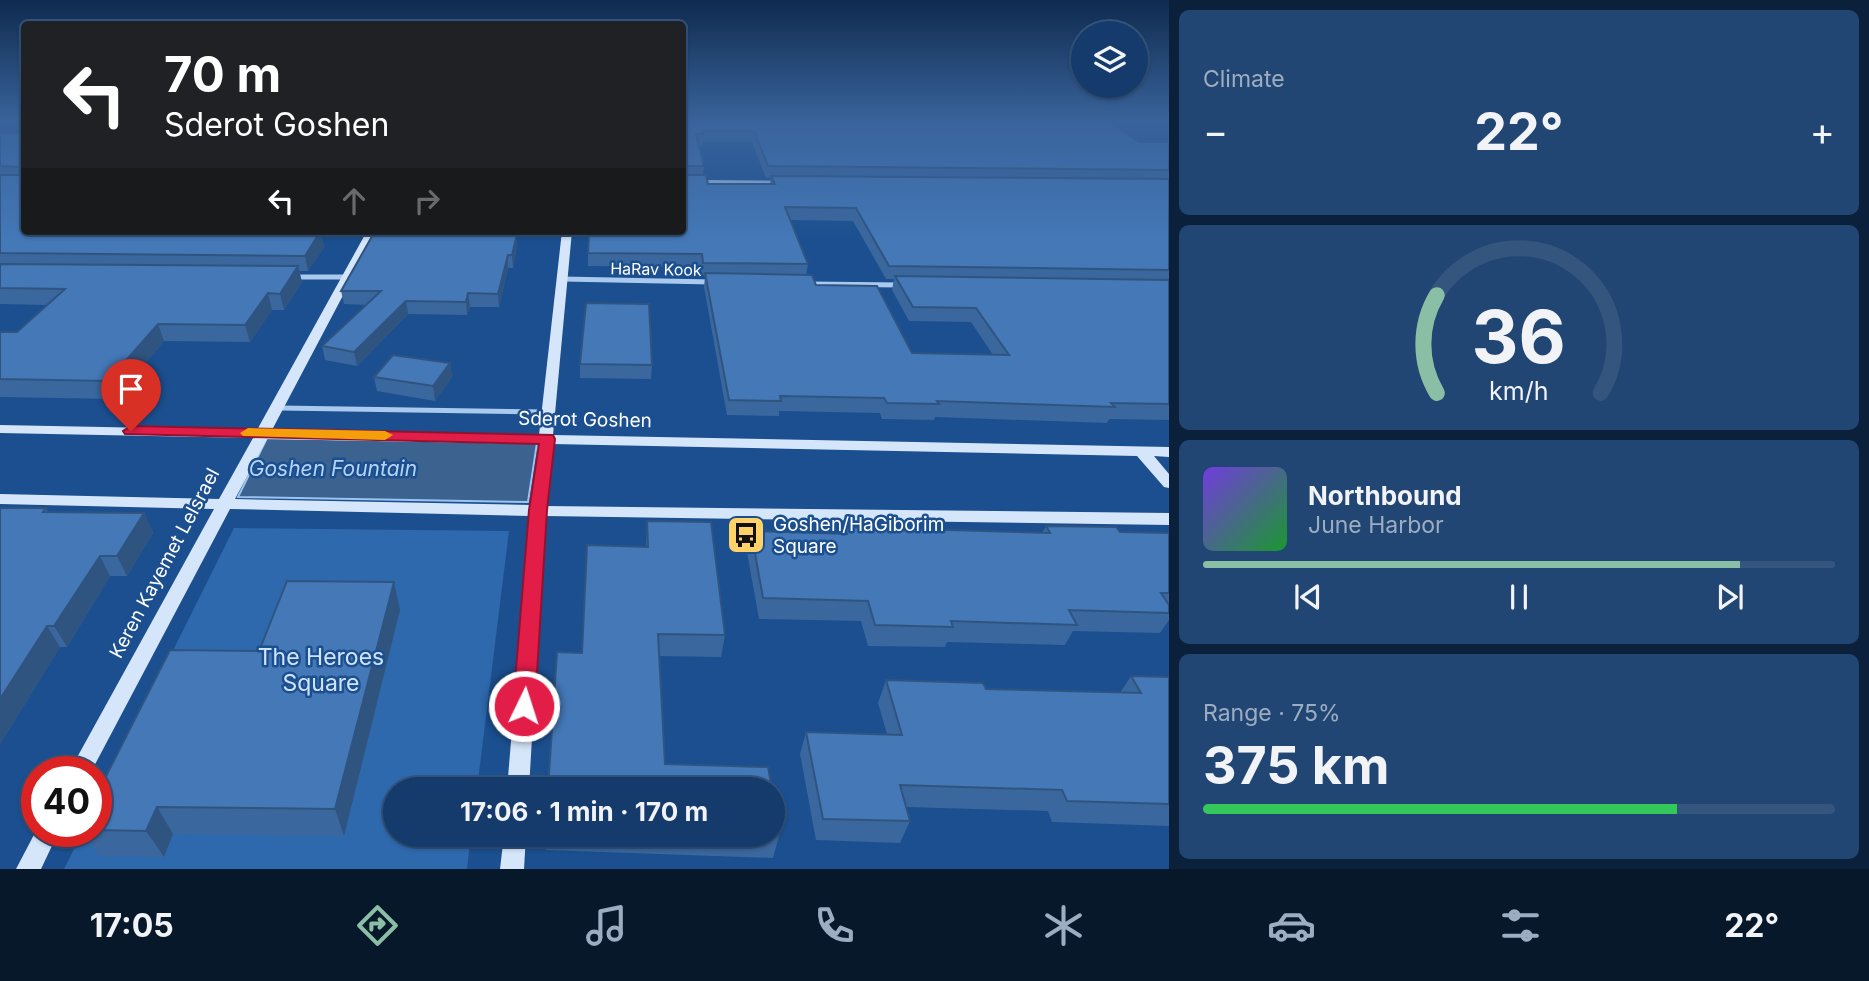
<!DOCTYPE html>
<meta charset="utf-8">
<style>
body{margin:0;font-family:Inter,sans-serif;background:#214673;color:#f1f3f6;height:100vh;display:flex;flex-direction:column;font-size:26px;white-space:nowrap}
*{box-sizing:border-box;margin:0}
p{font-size:23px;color:#9dadc1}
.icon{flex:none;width:38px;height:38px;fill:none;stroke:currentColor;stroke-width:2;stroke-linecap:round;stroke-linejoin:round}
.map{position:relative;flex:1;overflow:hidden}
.sheet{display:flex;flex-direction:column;gap:10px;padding:10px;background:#0b203b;width:700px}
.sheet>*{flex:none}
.banner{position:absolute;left:21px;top:21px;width:665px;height:214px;border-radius:7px;box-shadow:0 2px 5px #0004,0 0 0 2px #33557e;background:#202124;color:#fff;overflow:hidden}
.controls{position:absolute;left:1071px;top:21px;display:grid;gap:14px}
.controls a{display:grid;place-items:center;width:77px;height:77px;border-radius:50%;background:#143b6b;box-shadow:0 2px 5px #0004,0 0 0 2px #33557e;font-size:35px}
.speed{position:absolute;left:21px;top:756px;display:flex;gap:14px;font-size:35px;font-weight:700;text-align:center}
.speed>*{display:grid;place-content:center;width:91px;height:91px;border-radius:50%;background:#143b6b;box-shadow:0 2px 5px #0004,0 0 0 2px #33557e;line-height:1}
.speed .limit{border:10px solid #d22;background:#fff;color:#111}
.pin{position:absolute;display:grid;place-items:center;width:60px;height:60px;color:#fff;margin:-72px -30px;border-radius:50% 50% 50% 0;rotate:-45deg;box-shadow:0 0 7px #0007}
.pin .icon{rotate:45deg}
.me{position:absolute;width:77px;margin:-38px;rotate:4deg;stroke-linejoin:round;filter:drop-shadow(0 0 5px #0008)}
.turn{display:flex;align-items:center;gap:24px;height:147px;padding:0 28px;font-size:32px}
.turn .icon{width:91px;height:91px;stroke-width:2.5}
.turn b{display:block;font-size:49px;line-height:60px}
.lanes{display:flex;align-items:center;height:66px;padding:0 28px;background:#0003;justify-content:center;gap:35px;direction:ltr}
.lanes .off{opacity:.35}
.big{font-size:52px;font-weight:700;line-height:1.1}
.sheet .widget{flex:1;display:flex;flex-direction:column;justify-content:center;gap:10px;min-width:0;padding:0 24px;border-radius:10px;background:#214673}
.sheet .dial{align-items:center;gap:0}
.dial svg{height:182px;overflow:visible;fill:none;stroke:#33557e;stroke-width:7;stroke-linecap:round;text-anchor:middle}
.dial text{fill:#f1f3f6;stroke:none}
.song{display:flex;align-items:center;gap:21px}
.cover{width:84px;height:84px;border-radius:10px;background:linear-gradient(135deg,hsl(260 70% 55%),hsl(130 70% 35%))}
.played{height:7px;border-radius:4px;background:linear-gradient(90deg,#8abfa5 85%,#33557e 85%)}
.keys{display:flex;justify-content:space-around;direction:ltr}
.heat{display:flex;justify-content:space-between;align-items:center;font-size:38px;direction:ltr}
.charge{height:10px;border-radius:5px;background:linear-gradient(90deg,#34c759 75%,#33557e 0)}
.trip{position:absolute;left:383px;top:777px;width:402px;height:70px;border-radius:35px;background:#143b6b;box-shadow:0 2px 5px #0004,0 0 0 2px #33557e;font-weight:700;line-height:70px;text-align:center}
.tabs{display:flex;height:112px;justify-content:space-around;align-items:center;background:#08182b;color:#9dadc1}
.tabs .icon{width:49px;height:49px}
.tabs .selected{color:#8abfa5}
.tabs b{font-size:32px;color:#f1f3f6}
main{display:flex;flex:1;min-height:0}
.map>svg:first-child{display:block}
.green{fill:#2e69ad}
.water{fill:#3c6290;stroke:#9cc4f0;stroke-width:2}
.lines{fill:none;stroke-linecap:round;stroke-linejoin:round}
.lane{stroke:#a9c9ee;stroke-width:5}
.street-far1{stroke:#a9c9ee;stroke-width:4.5}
.street{stroke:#a9c9ee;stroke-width:5}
.secondary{fill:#d6e6fa;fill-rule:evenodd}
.wall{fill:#3a679d;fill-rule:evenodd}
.shaded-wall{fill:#305480}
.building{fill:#4478b7;stroke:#305480;stroke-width:2}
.route{fill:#e11d48;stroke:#92132f;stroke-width:2}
.slow{fill:#f59e0b}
.labels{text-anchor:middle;stroke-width:5;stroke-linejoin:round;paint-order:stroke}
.far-street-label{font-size:16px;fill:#fff;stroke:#1b4f8f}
.street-label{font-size:19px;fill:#fff;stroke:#1b4f8f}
.poi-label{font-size:19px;fill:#fff;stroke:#1b4f8f;text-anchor:start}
.water-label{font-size:21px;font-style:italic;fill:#b5d3f5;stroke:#1b4f8f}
.near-park-label{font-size:23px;fill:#cfe3fa;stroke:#1b4f8f}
</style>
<main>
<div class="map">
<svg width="1169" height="869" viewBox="0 0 1169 869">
<rect width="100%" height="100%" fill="#1b4f8f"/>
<polygon class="green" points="234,528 509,531 477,789 396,789 396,835 471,835 467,869 64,869 83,831 96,831 96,805"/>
<polygon class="water" points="267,438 537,443 528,502 238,497"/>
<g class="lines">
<polyline class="lane" points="280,408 546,412"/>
<polyline class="street-far1" points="682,182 780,183"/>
<g class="street">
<polyline points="292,277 348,277"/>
<polyline points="562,279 713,282"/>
<polyline points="809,284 902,285"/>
</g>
<g class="secondary">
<path d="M 367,231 L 377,231 L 272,430 L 539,435 L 562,231 L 572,231 L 553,435 L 1169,447 L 1169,457 L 1154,456 L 1169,474 L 1169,488 L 1164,487 L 1137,456 L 552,444 L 546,506 L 1169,513 L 1169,525 L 545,516 L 529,789 L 507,789 L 530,516 L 230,509 L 91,772 L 69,772 L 214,509 L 0,504 L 0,494 L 219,499 L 253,438 L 0,433 L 0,425 L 257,430 ZM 267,439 L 538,444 L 531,505 L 235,499 Z"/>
<polygon points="37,829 37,831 59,831 41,869 16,869"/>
<polygon points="504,835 526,835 524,869 500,869"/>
</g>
</g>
<g class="wall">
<path d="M 682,120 L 1139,142 L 1169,142 L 1169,420 L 1109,419 L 1107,423 L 935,417 L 934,420 L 882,419 L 880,413 L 779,411 L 779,416 L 727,415 L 704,287 L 705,276 L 702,276 L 700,267 L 588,266 L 588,253 L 682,231 ZM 703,142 L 752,142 L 766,178 L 771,178 L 770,184 L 708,184 L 703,175 L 704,166 L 699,145 L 702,145 ZM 790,220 L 853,221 L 886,279 L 894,279 L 892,290 L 909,321 L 971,322 L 993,355 L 912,353 L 816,285 L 806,275 L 808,264 Z"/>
<polygon points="0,133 320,232 324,247 308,271 299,271 302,282 284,310 272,310 250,342 164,341 115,399 0,397 0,332 17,332 47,305 0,304"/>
<polygon points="490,233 517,246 513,268 508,268 499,307 470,307 467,315 408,314 357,366 325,360 322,346 367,305 344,304 341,291"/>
<polygon points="450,363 452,377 435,401 377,391 374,377"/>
<polygon points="580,364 652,365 651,379 580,378"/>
<polygon points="0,508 46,508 48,512 144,513 153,533 127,576 110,576 67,647 60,647 0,744"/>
<polygon points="647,521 725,635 721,657 659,656 548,789 646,547"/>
<polygon points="1046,526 1120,532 1169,533 1169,620 1160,633 1073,631 1065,645 947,642 945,647 868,646 861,621 759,619 747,552 751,531 843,534 845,527 1042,533"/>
<polygon points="400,610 344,836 173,834 164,857 100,856 80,831 96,831 96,796 259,651"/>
<polygon points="1131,676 1169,677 1169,826 1052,822 1048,811 906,807 910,821 900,843 816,840 800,754 806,732 887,734 878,703 886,680 986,689 1120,693"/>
<polygon points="545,835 774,835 779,836 773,858 546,850"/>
</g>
<g class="shaded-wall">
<polygon points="320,232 324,247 308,271 305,256"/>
<polygon points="517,234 517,246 513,268 512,255"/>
<polygon points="508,255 508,268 499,307 498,294"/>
<polygon points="298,266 302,282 284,310 280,294"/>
<polygon points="268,293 272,310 250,342 245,325"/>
<polygon points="468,293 470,307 467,315 466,302"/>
<polygon points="406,301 408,314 357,366 354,352"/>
<polygon points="158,324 164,341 115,399 108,381"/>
<polygon points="450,363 452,377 435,401 433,386"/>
<polygon points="144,513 153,533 127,576 117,556"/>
<polygon points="100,556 110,576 67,647 54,626"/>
<polygon points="394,582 400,610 344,836 335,809"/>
<polygon points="47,626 60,647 0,744 0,699"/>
<polygon points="157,807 173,834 164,857 146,831"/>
</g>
<g class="building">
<polygon points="682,120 1106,120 1139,142 1169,142 1169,170 768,166 754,131 703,131 703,134 696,134 704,166 682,166"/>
<polygon points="24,129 24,231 320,232 305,256 0,253 0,175 19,175 23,172 21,167 0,166 0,133 17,133"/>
<polygon points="682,175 706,175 708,184 775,184 771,176 1169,179 1169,270 889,266 856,208 785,207 808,264 703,263 702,254 588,253 589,231 682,231"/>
<polygon points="375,231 489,231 488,233 517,234 512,255 508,255 498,294 468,293 466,302 406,301 354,352 322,346 381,291 341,291"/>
<polygon points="0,264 298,266 280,294 268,293 245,325 158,324 108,381 0,379 0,332 17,332 65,289 0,288"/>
<polygon points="705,273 812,275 816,285 877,286 912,353 1009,355 976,308 913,307 895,276 1169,280 1169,404 1111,403 1115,407 937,401 939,404 887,403 884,398 780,396 781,401 729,400"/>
<polygon points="586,303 649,304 652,365 580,364"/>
<polygon points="393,355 450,363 433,386 374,377"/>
<polygon points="0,508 46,508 43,512 144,513 117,556 100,556 54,626 47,626 0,699"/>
<polygon points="647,521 711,522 725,635 658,634 665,764 768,767 772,789 548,789 557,652 582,653 587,545 648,547"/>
<polygon points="1046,526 1116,527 1120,532 1169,533 1169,593 1161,593 1169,605 1169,613 1069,610 1077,625 951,621 953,627 875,625 868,601 763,598 751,531 847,534 845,527 1050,533"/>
<polygon points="287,581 394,582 335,809 157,807 146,831 96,830 96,796 170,650 259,651"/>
<polygon points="1131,676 1169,677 1169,804 1067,801 1062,790 900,785 910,821 823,819 806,732 902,735 886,680 983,683 986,689 1141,693"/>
<polygon points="774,802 779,836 725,835 774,835"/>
</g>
<linearGradient id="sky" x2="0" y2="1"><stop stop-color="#0f2b4f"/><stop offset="0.5" stop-color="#39639b"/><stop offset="1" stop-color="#39639b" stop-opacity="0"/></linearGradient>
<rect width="1169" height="242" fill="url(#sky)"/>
<polygon class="route" points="131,426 553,435 555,439 547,510 535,706 532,713 524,716 516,713 513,706 529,510 539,444 125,434 123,431"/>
<polygon class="slow" points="248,428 385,431 393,435 385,440 243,436 240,433"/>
<defs>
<symbol id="bus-square" viewBox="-11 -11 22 22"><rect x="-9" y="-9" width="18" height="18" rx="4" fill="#ffd166" stroke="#1b4f8f"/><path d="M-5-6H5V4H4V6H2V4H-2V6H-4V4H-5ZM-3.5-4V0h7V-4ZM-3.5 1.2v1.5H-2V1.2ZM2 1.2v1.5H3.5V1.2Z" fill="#111"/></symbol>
</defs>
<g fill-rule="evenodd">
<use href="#bus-square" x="724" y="513" width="44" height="44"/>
</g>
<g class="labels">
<g class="far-street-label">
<text transform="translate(656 269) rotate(1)" y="6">HaRav Kook</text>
</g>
<g class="street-label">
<text transform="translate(585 419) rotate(1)" y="7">Sderot Goshen</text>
<text transform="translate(164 563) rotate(-62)" y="7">Keren Kayemet LeIsrael</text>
</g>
<g class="poi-label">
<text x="773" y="531">Goshen/HaGiborim<tspan x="773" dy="22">Square</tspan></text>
</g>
<g class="water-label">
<text x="333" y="476">Goshen Fountain</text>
</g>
<g class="near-park-label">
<text x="321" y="665">The Heroes<tspan x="321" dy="26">Square</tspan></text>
</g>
</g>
</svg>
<div class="controls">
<a><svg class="icon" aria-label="layers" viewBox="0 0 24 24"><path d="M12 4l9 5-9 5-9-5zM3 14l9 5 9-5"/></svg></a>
</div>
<div class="speed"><div class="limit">40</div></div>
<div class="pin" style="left:131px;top:431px;background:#d93025"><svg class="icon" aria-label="arrive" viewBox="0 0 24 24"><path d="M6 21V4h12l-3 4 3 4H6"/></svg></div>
<svg class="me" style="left:524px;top:706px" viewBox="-20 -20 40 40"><circle r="17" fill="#e11d48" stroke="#fff" stroke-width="3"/><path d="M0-11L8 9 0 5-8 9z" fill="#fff"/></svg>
<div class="trip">17:06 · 1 min · 170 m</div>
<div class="banner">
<div class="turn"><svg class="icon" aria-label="left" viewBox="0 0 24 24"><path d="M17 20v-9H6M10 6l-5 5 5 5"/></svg><div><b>70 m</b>Sderot Goshen</div></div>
<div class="lanes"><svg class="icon" aria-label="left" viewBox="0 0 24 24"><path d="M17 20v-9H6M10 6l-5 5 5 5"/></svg><svg class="icon off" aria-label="ahead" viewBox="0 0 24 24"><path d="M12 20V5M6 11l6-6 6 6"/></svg><svg class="icon off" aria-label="right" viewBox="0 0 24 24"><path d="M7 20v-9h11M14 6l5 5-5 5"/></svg></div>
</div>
</div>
<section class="sheet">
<div class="widget"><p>Climate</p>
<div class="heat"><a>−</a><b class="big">22°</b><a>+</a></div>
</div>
<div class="widget dial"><svg viewBox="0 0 100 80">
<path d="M14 69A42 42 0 1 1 86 69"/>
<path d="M14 69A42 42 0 0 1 14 26" stroke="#8abfa5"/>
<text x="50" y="56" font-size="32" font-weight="700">36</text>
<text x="50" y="72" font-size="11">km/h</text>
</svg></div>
<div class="widget">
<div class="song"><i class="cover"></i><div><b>Northbound</b><p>June Harbor</p></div></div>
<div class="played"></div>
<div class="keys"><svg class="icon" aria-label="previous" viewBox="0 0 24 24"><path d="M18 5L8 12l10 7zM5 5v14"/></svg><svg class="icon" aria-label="pause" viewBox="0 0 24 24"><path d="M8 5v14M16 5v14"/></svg><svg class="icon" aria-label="next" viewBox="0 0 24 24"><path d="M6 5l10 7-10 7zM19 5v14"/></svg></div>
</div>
<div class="widget"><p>Range · 75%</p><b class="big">375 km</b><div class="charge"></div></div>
</section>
</main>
<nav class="tabs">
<b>17:05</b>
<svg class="icon selected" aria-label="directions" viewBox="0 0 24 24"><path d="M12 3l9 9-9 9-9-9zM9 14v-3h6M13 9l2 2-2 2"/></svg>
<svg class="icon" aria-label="music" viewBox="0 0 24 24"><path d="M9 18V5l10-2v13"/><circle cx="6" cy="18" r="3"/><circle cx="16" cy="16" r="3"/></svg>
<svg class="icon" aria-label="phone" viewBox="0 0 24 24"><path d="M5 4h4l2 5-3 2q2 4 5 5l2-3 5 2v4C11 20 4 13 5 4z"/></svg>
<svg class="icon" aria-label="climate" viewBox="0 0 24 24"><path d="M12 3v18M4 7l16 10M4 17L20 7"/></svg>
<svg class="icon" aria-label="car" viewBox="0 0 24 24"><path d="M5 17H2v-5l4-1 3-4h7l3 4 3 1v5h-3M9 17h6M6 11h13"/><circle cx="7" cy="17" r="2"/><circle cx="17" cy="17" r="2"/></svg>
<svg class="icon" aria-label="filters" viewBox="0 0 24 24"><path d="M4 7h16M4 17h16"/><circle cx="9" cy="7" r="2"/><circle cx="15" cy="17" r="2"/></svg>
<b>22°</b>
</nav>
